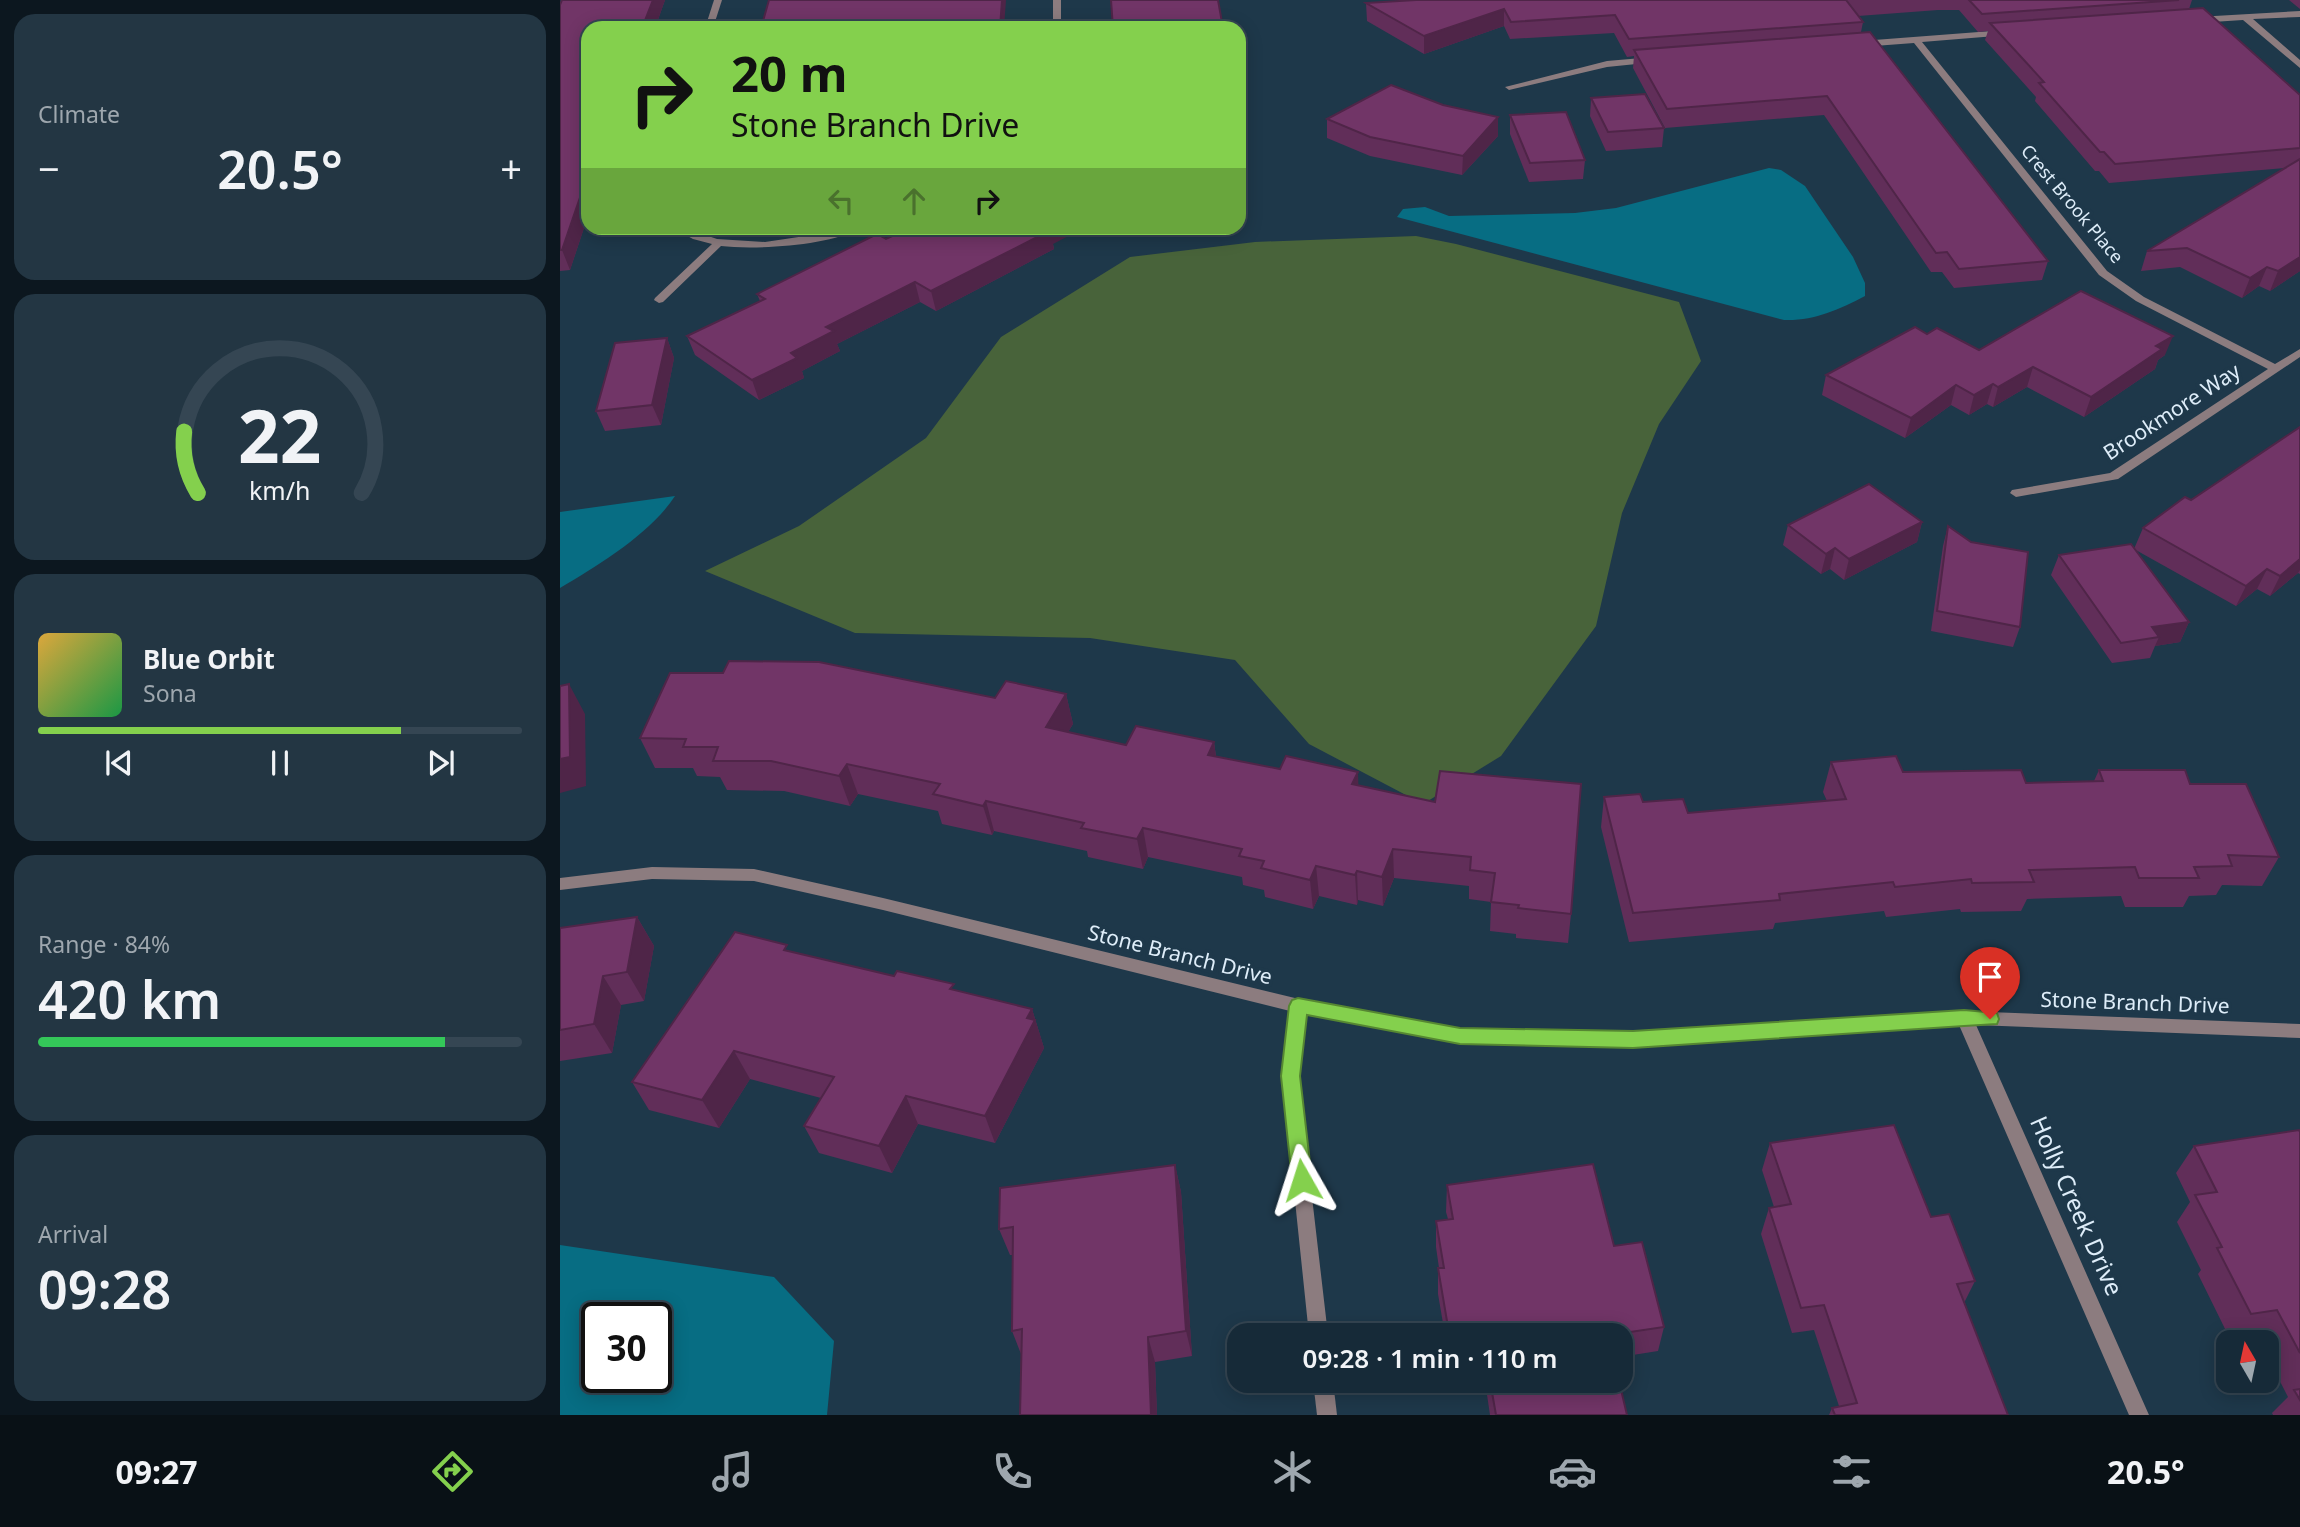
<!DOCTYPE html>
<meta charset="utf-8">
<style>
body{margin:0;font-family:"Noto Sans",sans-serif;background:#233643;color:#f1f3f6;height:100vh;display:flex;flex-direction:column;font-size:26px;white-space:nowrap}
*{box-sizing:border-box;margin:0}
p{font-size:23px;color:#9ea7ae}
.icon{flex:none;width:38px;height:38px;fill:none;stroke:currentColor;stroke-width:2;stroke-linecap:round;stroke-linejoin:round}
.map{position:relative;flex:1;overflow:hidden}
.drawer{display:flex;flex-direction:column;gap:14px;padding:14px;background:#0c171f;width:560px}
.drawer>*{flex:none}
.top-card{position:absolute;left:21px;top:21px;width:665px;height:214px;border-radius:21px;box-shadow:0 4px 18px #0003,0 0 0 2px #354653;background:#84d04d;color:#111;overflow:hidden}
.needle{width:46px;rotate:351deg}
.fabs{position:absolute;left:1656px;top:1330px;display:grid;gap:14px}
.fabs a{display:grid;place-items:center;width:63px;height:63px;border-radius:14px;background:#162a38;box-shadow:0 4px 18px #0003,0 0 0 2px #354653;font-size:35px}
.speed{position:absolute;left:21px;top:1302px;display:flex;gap:14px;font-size:35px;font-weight:700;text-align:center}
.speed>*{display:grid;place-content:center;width:91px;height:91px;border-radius:50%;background:#162a38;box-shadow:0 4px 18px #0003,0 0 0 2px #354653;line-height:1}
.speed .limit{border:4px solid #111;border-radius:10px;background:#fff;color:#111}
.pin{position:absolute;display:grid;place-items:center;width:60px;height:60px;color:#fff;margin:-72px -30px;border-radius:50% 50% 50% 0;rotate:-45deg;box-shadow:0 0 7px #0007}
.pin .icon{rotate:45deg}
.me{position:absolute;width:77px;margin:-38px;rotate:354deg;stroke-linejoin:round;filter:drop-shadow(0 0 5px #0008)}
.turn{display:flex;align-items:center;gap:24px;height:147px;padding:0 35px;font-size:32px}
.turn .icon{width:91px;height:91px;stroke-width:2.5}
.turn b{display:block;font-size:49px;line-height:60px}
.lanes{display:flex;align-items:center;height:66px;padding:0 35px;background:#0003;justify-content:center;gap:35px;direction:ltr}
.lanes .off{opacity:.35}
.big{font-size:52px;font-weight:600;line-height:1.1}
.drawer .card{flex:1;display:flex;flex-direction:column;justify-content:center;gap:10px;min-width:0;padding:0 24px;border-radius:21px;background:#233643}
.drawer .dial{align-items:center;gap:0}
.dial svg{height:182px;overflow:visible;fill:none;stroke:#354653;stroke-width:7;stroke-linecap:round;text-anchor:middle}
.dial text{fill:#f1f3f6;stroke:none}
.song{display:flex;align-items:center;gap:21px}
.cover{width:84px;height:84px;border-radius:10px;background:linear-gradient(135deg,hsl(40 70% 55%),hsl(140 70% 35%))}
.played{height:7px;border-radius:4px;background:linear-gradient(90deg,#84d04d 75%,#354653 75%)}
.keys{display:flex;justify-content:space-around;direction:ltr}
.heat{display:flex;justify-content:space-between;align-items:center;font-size:38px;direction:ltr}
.charge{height:10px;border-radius:5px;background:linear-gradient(90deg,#34c759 84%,#354653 0)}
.trip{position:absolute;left:667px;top:1323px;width:406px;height:70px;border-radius:21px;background:#162a38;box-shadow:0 4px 18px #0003,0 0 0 2px #354653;font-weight:600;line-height:70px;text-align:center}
.dock{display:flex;height:112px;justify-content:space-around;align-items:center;background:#091116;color:#9ea7ae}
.dock .icon{width:49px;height:49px}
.dock .active{color:#84d04d}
.dock b{font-size:32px;color:#f1f3f6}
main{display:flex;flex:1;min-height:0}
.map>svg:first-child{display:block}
.green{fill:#48633a}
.water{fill:#076d83;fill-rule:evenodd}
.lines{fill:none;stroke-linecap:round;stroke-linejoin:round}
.street{fill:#8c7c7f;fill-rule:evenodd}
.wall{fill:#612e59}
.shaded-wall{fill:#4f2548}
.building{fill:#713567;stroke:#4f2548;stroke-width:2}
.route{fill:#84d04d;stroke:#568732;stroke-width:2}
.labels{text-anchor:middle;stroke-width:7;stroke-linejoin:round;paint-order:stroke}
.far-street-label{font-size:18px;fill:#deedf9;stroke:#1e384a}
.street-label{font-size:21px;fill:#deedf9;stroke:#1e384a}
.near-street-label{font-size:24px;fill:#deedf9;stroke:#1e384a}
</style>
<main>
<section class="drawer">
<div class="card"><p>Climate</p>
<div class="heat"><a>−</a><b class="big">20.5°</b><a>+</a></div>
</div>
<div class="card dial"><svg viewBox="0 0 100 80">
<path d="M14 69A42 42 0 1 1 86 69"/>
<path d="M14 69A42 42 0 0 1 8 42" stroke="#84d04d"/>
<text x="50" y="56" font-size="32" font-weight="700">22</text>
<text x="50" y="72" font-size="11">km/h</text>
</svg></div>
<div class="card">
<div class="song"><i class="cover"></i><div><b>Blue Orbit</b><p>Sona</p></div></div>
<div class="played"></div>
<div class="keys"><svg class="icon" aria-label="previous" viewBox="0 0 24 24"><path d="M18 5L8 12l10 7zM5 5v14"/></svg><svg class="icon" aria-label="pause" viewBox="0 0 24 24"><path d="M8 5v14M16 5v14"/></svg><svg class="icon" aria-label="next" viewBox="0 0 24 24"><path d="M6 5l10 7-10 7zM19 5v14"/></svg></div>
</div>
<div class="card"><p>Range · 84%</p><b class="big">420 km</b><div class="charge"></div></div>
<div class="card"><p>Arrival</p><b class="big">09:28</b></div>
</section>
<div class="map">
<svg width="1740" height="1415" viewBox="0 0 1740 1415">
<rect width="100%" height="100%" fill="#1e384a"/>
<polygon class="green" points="856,236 896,244 1119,302 1141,361 1099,424 1062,513 1036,626 941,756 863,804 749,744 675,660 530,638 295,633 145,571 239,526 366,438 441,337 570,257 695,242"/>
<g class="water">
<path d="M 1209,168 L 1221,170 L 1245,186 L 1293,257 L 1305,283 L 1305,296 C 1278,310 1254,321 1224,320 L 837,217 L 843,209 L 865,207 L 889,216 L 1015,213 L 1056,208 Z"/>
<path d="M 115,496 C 91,533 39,565 0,588 L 0,512 Z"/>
<path d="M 0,1245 L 214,1277 L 274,1341 L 267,1415 L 0,1415 ZM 37,1318 L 96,1318 L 96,1377 L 37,1377 Z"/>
</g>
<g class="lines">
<g class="street">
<polygon points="154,0 162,0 153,28 145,28"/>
<rect x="493" y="0" width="8" height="28"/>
<polygon points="1740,11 1740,17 1693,19 1740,60 1740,68 1683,20 1637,23 1633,20 1637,17"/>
<polygon points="1445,30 1448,31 1448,35 1362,42 1547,271 1584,297 1715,364 1740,349 1740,357 1558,479 1456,497 1450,493 1452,490 1550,473 1708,369 1576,301 1539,275 1354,43 1301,47 1297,44 1301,41"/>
<polygon points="1093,57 1096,58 1096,62 1047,67 949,90 945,87 1047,61"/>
<path d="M 113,228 L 125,228 L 157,239 L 205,242 L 252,235 L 284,228 L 299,228 C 272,246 194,250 161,246 L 103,302 L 99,303 L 94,300 L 95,298 L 152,244 L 133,239 Z"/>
<polygon points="92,867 194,869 323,898 739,999 900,1029 1073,1032 1404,1011 1740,1024 1740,1038 1416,1025 1589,1415 1569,1415 1399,1025 1073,1046 900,1043 746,1014 738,1076 768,1335 749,1335 722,1076 730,1011 323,910 194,881 92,879 0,890 0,878"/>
<polygon points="753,1381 773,1381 777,1415 757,1415"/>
</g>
</g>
<g class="wall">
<polygon points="105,0 95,28 28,28 28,216 10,270 0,271 0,5"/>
<polygon points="856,0 1632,0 1629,9 1740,95 1740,271 1710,291 1699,286 1682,298 1620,267 1581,271 1587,251 1725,168 1549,183 1539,171 1535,171 1475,101 1476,97 1425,40 1428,31 1418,32 1399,10 1378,10 1298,16 1303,22 1301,32 1488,261 1482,280 1394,288 1382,272 1371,272 1264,115 1105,128 1073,68 1074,56 1067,57 1054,33 950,39 944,26 864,54 807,21 806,3"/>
<polygon points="1729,0 1740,0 1740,9"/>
<polygon points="1031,98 1104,128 1102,147 1046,151 1030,116"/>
<polygon points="950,115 1025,160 1023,179 969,182 950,134"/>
<polygon points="767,119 938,136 902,175 810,156 767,138"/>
<polygon points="326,239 493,244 494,249 376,311 360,302 277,344 280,351 242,371 244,378 199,400 135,355 127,336 200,301 197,294"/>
<polygon points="1367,334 1419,350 1605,355 1598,360 1595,369 1524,417 1467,387 1433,407 1427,404 1409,415 1391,405 1345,438 1262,395 1266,375"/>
<polygon points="107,338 114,358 101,425 45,431 36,411"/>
<polygon points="1740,427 1740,574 1738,573 1710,596 1697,589 1676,606 1574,549 1583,528 1631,500"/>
<polygon points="1362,522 1357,542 1284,580 1270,569 1261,574 1223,545 1228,525"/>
<polygon points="1388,526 1460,627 1453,647 1371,631 1383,546"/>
<polygon points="1499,555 1629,622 1620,642 1595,646 1590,658 1552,663 1491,575"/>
<polygon points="506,694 513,724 508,732 566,745 654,742 656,756 798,785 1011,914 1008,943 956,938 956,934 930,931 931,902 909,899 909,886 834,878 823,906 798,900 797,905 759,896 753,909 705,897 704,890 683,885 682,877 588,857 583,869 528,857 527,851 434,831 432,835 382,824 378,811 298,794 290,806 224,791 167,790 160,777 137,776 133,768 95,768 80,738 435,698"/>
<polygon points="1271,762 1343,772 1466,783 1534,781 1539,770 1630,784 1719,857 1702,886 1662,885 1656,895 1629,896 1623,907 1565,907 1561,896 1467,899 1461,911 1401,912 1400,909 1326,917 1324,911 1215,923 1213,929 1069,942 1041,827 1044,797 1083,802 1128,813 1267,801 1263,792"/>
<polygon points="77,917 94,946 84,1001 61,1005 52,1053 0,1061 0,928"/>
<polygon points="230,951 472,1009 484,1048 435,1143 358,1124 332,1173 259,1153 244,1126 261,1098 190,1079 159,1128 89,1110 72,1082"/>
<polygon points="1740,1132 1740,1415 1713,1415 1712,1413 1728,1397 1706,1354 1706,1342 1700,1342 1696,1335 1670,1339 1638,1274 1641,1270 1617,1222 1630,1202 1616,1173 1634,1146"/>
<polygon points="1210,1143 1371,1217 1415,1281 1404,1303 1448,1415 1269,1415 1272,1408 1279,1406 1254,1330 1232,1333 1201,1234 1209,1208 1214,1207 1202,1170"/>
<polygon points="615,1165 621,1192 632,1356 595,1362 597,1415 460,1415 461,1354 452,1331 453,1255 450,1255 439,1229"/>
<polygon points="887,1185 1054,1246 1104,1327 1098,1351 1060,1357 1060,1335 885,1335 878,1294 878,1268 879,1268 876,1247 876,1221 888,1219 886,1212"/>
<polygon points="896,1381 914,1381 897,1383"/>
<polygon points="925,1381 1059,1381 1067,1415 930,1415"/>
</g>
<g class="shaded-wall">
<polygon points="93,0 105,0 95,28 82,28"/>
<polygon points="442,0 446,0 444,28 440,28"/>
<polygon points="944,9 944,26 864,54 864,36"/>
<polygon points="938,117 938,136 902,175 903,156"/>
<polygon points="28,174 28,216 10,270 2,250"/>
<polygon points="485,228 524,228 493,244 494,249 376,311 371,291"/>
<polygon points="1740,257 1740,271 1710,291 1718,271"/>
<polygon points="1707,267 1699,286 1682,298 1690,278"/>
<polygon points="355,282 360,302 277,344 280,351 242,371 244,378 199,400 192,380 231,353 266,327"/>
<polygon points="1613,336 1605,355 1598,360 1595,369 1524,417 1531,397 1596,346"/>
<polygon points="107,338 114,358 101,425 92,405"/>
<polygon points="1473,367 1467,387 1433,407 1438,387"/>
<polygon points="1433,384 1427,404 1409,415 1414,395"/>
<polygon points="1396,385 1391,405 1345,438 1351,418"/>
<polygon points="1362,522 1357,542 1284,580 1289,559"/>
<polygon points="1275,548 1270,569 1261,574 1266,554"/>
<polygon points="1740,559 1740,570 1738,573 1710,596 1720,576"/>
<polygon points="1707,569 1697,589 1676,606 1686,586"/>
<polygon points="1629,622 1620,642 1595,646 1599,637 1592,627"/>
<polygon points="9,684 25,714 26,786 0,793 0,759"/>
<polygon points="506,694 513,724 493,757 486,727"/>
<polygon points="654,742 658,772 648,755"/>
<polygon points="287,764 298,794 290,806 279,776"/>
<polygon points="798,772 799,802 792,784"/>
<polygon points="426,801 434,831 432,835 423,806"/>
<polygon points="583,828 588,857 583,869 577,839"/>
<polygon points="833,849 834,878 823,906 822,877"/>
<polygon points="756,866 759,896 753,909 750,880"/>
<polygon points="797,871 798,900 797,905 795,875"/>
<polygon points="77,917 94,946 84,1001 67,972"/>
<polygon points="43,976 61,1005 52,1053 34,1024"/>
<polygon points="472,1009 484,1048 435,1143 425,1116 467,1018"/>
<polygon points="174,1051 190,1079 159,1128 142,1100"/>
<polygon points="346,1096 358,1124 332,1173 319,1146"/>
<polygon points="615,1165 621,1192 632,1356 626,1331"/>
<polygon points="588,1337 595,1362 597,1415 591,1415"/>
</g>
<g class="building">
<polygon points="2,0 93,0 82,28 28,28 28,174 2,250 0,250 0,5"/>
<polygon points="209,0 442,0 440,28 201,28"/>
<polygon points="551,0 658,0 663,28 553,28"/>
<polygon points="856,0 1286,0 1303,22 1069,39 1055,15 951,22 944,9 864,36 806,3"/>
<polygon points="1409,0 1619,0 1422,14"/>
<polygon points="1643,8 1740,95 1740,148 1555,164 1544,152 1540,152 1479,83 1484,82 1430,23"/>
<polygon points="1310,32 1488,261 1399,269 1387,252 1376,253 1267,96 1107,109 1074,50"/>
<polygon points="831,85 883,105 938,117 903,156 810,137 767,119"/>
<polygon points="1085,94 1104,128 1048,132 1031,98"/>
<polygon points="1006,112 1025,160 970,163 950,115"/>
<polygon points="1740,159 1740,257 1718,271 1707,267 1690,278 1627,248 1587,251"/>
<polygon points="350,228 485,228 491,230 371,291 355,282 266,327 274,331 231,353 237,358 192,380 127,336 205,299 197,294 317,234 326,239"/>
<polygon points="1521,291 1613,336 1596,346 1602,349 1531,397 1473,367 1438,387 1433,384 1414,395 1396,385 1351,418 1266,375 1355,327 1367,334 1377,328 1419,350"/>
<polygon points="107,338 92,405 36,411 55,343"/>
<polygon points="1740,427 1740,559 1720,576 1707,569 1686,586 1583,528 1625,497 1631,500"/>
<polygon points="1309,484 1362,522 1289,559 1275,548 1266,554 1228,525"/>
<polygon points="1388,526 1411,542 1468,552 1460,627 1377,611"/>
<polygon points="1571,544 1629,622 1592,627 1599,637 1561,643 1499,555"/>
<polygon points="169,661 259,662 435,698 446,681 506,694 486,727 566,745 576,726 654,742 648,755 720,769 726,756 798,772 792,784 875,802 880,771 1021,784 1011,914 958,908 959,905 931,902 935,873 910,870 911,857 833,849 822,877 797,871 795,875 756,866 750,880 701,868 704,861 679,856 682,849 583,828 577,839 521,828 524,823 426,801 423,806 373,794 380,784 287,764 279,776 211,761 153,761 158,747 123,747 126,739 80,738 110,673 163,673"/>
<polygon points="9,684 10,757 0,759 0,686"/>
<polygon points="1336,756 1343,772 1461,770 1466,783 1543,781 1539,770 1625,770 1630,784 1686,784 1719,857 1668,855 1672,866 1634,867 1639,878 1579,878 1575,867 1469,870 1474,882 1412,883 1411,879 1335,887 1333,882 1219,894 1220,900 1073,913 1044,797 1080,794 1083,802 1123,799 1128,813 1286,799 1271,762"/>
<polygon points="77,917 67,972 43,976 34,1024 0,1030 0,928"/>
<polygon points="175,932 227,945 224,950 334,976 337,971 394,984 390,989 472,1009 467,1018 475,1020 425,1116 346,1096 319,1146 244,1126 274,1077 174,1051 142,1100 72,1082"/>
<polygon points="1334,1125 1371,1217 1389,1214 1415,1281 1397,1284 1448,1415 1275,1415 1272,1408 1297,1403 1264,1305 1241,1308 1209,1208 1231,1204 1210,1143"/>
<polygon points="1739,1130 1740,1132 1740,1353 1717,1310 1691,1314 1657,1248 1662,1247 1635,1195 1657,1192 1634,1146"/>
<polygon points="1033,1164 1054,1246 1082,1242 1104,1327 1050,1335 893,1335 892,1327 888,1327 878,1268 884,1268 876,1221 893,1219 887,1185"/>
<polygon points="615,1165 626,1331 588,1337 591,1415 460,1415 462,1329 452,1331 453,1227 439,1229 440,1188"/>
<polygon points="930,1381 1059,1381 1067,1415 936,1415"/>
<polygon points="1740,1389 1740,1400 1734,1390"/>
</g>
<polygon class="route" points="738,998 900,1028 1073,1031 1404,1010 1437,1013 1439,1019 1437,1024 1404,1026 1073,1048 900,1044 747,1015 740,1076 752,1180 749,1186 742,1189 734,1186 732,1180 721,1076 729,1006 732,1000"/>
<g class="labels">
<g class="far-street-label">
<text transform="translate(1512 204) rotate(50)" y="6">Crest Brook Place</text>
</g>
<g class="street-label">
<text transform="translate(1612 412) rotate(-33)" y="7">Brookmore Way</text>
<text transform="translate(620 955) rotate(14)" y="7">Stone Branch Drive</text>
<text transform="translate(1575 1003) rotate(2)" y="7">Stone Branch Drive</text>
</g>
<g class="near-street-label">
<text transform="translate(1516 1206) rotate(66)" y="8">Holly Creek Drive</text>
</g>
</g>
</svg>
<div class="fabs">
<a><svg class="needle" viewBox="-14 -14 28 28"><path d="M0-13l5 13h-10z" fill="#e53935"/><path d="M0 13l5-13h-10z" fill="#9ea7ae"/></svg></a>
</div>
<div class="speed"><div class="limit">30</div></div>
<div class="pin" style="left:1430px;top:1019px;background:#d93025"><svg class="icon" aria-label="arrive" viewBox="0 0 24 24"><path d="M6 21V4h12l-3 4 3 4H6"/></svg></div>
<svg class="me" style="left:742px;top:1180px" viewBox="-20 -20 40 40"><path d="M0-17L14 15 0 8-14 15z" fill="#84d04d" stroke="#fff" stroke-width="4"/></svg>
<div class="trip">09:28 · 1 min · 110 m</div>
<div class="top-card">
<div class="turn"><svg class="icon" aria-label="right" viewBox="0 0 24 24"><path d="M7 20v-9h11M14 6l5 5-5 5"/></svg><div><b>20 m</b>Stone Branch Drive</div></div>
<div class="lanes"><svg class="icon off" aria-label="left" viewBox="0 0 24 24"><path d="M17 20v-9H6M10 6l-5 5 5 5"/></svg><svg class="icon off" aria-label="ahead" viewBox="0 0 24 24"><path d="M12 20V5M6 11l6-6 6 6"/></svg><svg class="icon" aria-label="right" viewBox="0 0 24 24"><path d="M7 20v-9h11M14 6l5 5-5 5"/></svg></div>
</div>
</div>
</main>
<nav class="dock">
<b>09:27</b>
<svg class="icon active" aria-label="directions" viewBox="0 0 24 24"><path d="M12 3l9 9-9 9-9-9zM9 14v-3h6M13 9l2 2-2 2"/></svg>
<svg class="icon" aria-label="music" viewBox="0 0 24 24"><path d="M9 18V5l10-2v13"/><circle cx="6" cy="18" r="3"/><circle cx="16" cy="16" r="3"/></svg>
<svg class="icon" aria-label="phone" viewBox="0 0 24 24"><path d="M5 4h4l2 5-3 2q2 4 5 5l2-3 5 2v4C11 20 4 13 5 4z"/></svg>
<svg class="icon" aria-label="climate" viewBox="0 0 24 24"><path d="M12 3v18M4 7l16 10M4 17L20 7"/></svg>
<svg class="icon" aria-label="car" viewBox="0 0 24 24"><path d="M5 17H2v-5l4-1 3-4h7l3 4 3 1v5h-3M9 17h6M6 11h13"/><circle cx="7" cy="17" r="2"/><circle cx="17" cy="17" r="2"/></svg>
<svg class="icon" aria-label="filters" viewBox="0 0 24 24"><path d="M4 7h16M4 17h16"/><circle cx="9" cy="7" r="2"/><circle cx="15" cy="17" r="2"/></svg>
<b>20.5°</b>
</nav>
